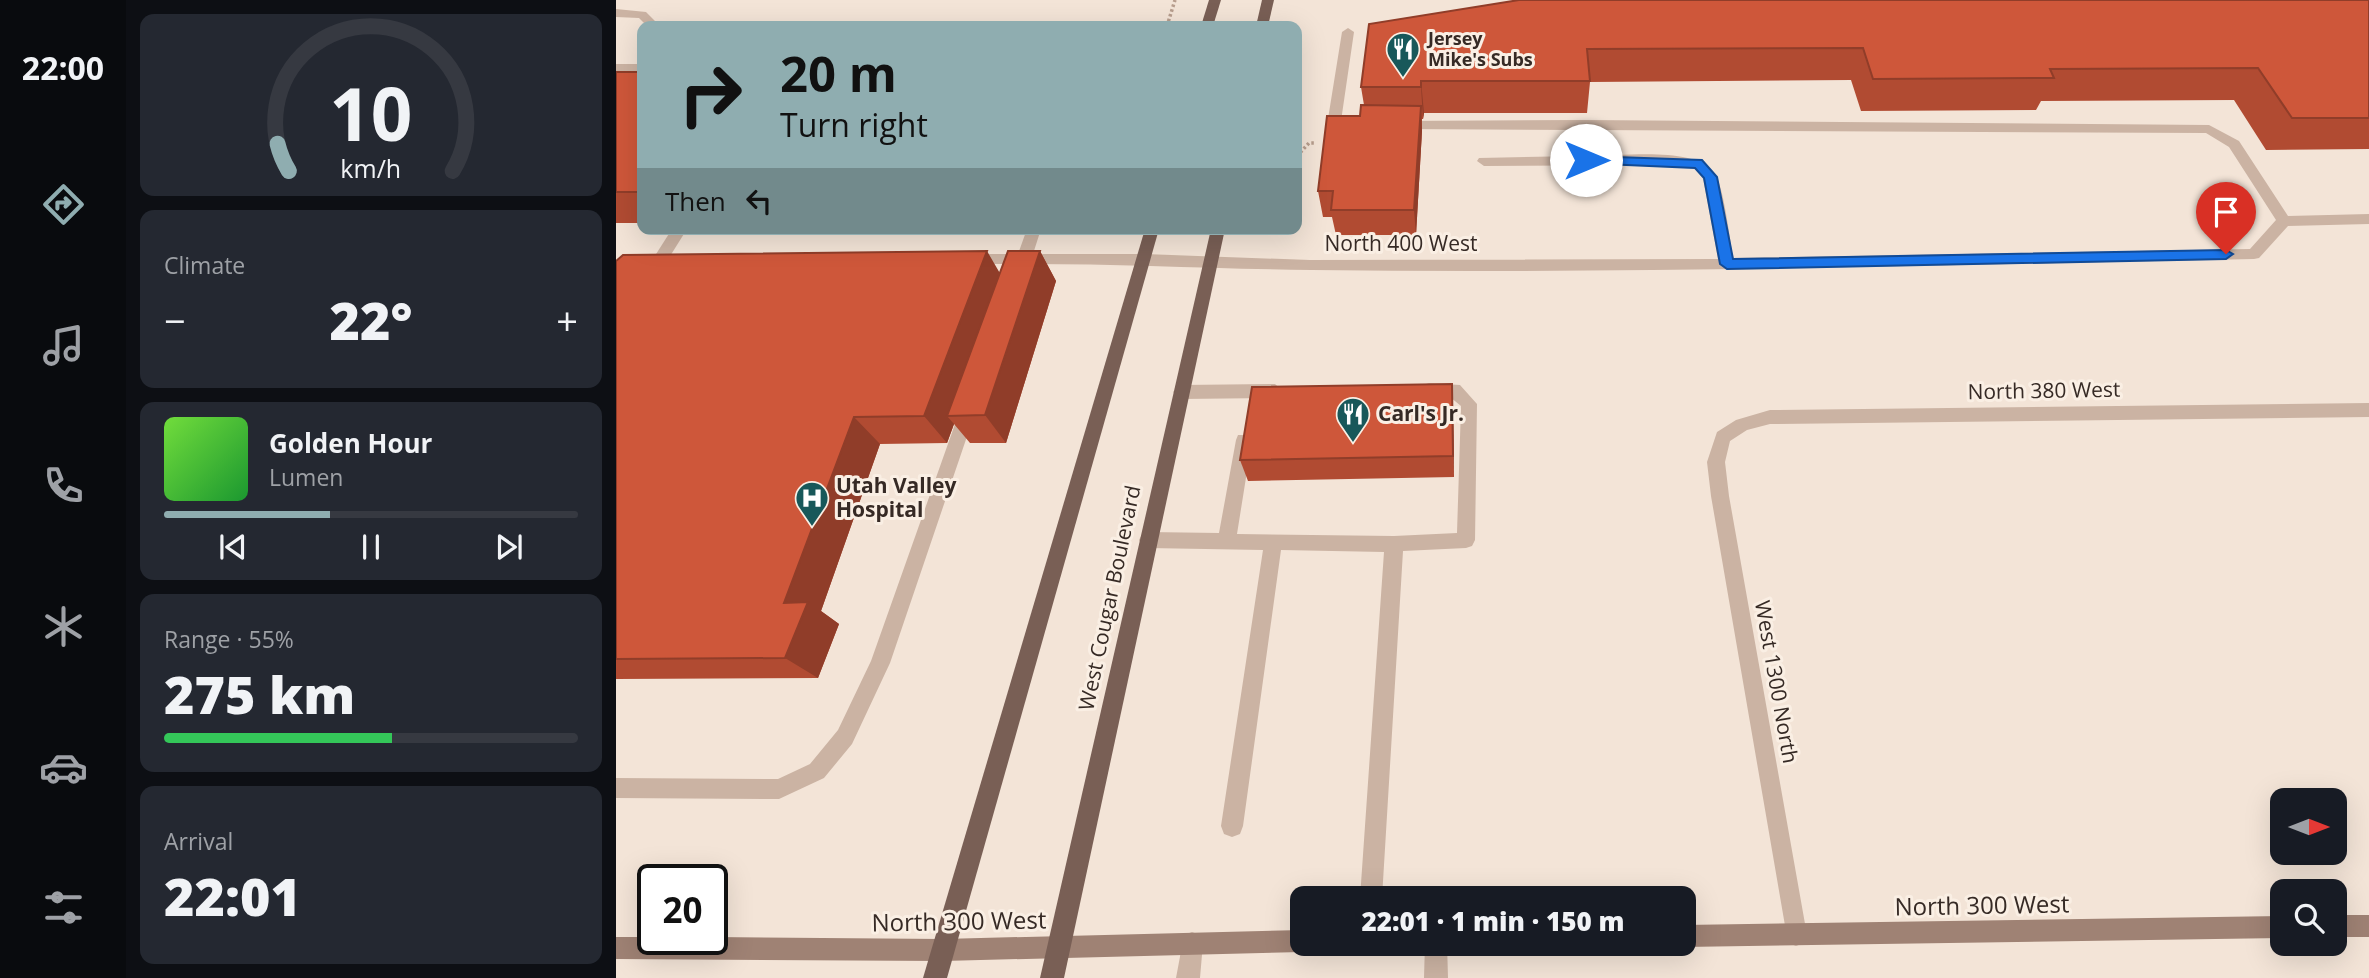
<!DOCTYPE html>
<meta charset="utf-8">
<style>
body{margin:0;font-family:"Open Sans",sans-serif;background:#242831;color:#f1f3f6;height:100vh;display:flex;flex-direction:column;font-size:26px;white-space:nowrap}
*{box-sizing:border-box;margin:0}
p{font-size:23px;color:#9ea1a6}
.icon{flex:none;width:38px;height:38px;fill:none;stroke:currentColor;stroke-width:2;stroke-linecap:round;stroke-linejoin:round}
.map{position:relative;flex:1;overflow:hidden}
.sheet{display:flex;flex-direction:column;gap:14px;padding:14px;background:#0d0f14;width:490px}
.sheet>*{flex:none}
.guide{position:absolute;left:21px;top:21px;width:665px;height:214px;border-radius:14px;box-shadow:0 7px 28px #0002;background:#8fadb0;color:#111;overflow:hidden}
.needle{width:46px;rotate:90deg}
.buttons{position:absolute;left:1654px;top:788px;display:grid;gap:14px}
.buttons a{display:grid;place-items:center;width:77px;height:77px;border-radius:14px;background:#171b24;box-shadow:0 7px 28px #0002;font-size:35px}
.speed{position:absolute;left:21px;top:864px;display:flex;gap:14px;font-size:35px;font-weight:700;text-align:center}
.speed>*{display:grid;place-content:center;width:91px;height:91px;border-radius:50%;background:#171b24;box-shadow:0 7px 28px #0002;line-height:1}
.speed .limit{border:4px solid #111;border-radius:10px;background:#fff;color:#111}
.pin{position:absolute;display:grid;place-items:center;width:60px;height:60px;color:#fff;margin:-72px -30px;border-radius:50% 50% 50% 0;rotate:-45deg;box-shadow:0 0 7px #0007}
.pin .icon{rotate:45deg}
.me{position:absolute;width:77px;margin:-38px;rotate:90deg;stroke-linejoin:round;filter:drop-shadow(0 0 5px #0008)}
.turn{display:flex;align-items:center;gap:24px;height:147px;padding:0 28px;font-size:32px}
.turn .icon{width:91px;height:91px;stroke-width:2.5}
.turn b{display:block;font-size:49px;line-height:60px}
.then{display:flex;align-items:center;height:66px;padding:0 28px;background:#0003;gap:14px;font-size:26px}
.big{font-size:52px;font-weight:800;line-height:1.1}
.sheet .widget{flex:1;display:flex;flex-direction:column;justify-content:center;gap:10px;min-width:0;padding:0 24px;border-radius:14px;background:#242831}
.sheet .dial{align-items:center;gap:0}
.dial svg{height:182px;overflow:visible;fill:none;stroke:#363941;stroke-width:7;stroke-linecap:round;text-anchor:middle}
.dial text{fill:#f1f3f6;stroke:none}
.song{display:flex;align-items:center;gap:21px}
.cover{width:84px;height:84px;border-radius:10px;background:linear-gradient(135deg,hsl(100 70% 55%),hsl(130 70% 35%))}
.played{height:7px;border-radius:4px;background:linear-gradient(90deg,#8fadb0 40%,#363941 40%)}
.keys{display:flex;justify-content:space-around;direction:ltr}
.heat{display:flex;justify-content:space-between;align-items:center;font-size:38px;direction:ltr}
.charge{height:10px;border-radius:5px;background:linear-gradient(90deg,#34c759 55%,#363941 0)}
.trip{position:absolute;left:674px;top:886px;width:406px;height:70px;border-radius:14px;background:#171b24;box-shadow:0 7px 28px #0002;font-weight:800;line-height:70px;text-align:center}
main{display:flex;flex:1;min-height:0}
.tab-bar{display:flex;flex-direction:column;width:126px;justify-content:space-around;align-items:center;background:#090b0e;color:#9ea1a6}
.tab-bar .icon{width:49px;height:49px}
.tab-bar .active{color:#8fadb0}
.tab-bar b{font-size:32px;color:#f1f3f6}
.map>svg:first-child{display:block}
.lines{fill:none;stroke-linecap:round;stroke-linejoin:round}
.path{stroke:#b79d8d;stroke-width:3.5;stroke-dasharray:2.5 2.5;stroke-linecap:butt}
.lane{fill:#cbb3a3;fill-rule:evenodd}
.street{fill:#cbb3a3;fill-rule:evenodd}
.secondary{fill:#9f8274;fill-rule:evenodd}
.primary{fill:#795f55;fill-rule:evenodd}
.wall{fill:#b14b32}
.shaded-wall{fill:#903d29}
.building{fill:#ce573a;stroke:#903d29;stroke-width:2}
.route{fill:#1a73e8;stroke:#114b97;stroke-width:2}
.labels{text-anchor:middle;stroke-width:6;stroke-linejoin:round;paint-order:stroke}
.far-poi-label{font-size:18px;font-weight:bold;fill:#362a25;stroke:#faefe4;text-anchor:start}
.street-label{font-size:21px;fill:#362a25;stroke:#faefe4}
.poi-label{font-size:21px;font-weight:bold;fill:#362a25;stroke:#faefe4;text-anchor:start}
.near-street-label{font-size:24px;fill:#362a25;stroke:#faefe4}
</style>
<main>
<nav class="tab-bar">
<b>22:00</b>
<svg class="icon active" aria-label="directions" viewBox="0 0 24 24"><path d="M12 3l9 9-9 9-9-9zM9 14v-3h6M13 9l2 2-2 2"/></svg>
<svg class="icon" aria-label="music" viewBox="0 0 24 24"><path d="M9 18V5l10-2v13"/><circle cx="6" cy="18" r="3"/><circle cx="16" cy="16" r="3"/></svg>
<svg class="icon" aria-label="phone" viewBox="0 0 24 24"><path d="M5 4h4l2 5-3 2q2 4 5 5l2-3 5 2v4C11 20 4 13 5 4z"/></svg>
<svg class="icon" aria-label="climate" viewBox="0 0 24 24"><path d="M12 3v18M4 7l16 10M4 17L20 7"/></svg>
<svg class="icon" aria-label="car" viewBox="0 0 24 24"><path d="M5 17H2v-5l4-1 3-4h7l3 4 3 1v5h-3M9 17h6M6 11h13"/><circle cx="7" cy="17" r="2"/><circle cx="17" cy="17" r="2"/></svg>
<svg class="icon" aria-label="filters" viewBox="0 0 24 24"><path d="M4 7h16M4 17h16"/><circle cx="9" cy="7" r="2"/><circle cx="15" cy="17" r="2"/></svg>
</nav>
<section class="sheet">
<div class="widget dial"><svg viewBox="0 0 100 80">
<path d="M14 69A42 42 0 1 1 86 69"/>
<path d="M14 69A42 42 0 0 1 9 57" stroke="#8fadb0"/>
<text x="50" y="56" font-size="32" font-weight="700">10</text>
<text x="50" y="72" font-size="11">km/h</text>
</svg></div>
<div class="widget"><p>Climate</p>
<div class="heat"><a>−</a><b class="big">22°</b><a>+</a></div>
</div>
<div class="widget">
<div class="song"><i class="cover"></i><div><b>Golden Hour</b><p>Lumen</p></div></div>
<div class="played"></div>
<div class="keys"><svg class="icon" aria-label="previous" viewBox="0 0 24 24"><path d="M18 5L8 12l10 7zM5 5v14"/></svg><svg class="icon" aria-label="pause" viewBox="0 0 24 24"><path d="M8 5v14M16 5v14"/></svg><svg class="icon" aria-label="next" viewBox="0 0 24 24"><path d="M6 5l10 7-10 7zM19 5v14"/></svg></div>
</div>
<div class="widget"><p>Range · 55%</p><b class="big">275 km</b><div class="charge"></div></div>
<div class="widget"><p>Arrival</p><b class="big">22:01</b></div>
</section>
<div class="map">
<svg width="1753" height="978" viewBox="0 0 1753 978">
<rect width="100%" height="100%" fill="#f3e4d7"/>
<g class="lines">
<g class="path">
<polyline points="551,26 559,0"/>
<polyline points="681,156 693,143 699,143"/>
</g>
<g class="lane">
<polygon points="0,9 30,12 44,26 31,26 23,18 0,17"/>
<path d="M 732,28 L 738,32 L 725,121 L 737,122 L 739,125 C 733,132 717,132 711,125 L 726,32 Z"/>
<rect x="0" y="64" width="26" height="8"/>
<path d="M 968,120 L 1593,125 L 1623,141 L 1672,216 L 1753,214 L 1753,224 L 1672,226 L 1643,258 L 1638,259 C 1324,265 1010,274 696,270 C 602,269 508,264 413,264 L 409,273 L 399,273 L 398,264 L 353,264 L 346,259 L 353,254 L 402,254 L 411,229 L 425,229 L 417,254 L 528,254 L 694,260 L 1102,259 L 1087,178 L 1078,168 L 1055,165 L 868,166 L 861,161 L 863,158 L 963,156 L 962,130 L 785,129 L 778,125 L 785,121 ZM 975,130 L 1590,133 L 1613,147 L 1660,220 L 1634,249 L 1117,258 C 1114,240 1108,188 1099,174 C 1081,146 1008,156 977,156 Z"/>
<polygon points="56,229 71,229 41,277 31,277 28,273"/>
<polygon points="813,383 844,385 861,404 859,540 856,546 850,548 787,551 766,898 744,898 768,552 665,550 627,826 624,834 616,837 608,834 605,826 647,550 532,548 526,546 523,540 526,534 532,532 603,533 620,440 622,435 634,435 636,440 621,534 778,536 841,533 845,406 834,397 807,395 805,390 807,385"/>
<polygon points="659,384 667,391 659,398 565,399 557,392 565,385"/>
<polygon points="352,403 360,410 274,663 236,744 208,778 163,799 0,798 0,778 162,779 194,764 222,730 255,661 344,410"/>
<polygon points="576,932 584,935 587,943 584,978 560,978 568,935"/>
<polygon points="809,943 831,943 832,978 808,978"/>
</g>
<polygon class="street" points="1753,403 1753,417 1154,424 1131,430 1114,441 1109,462 1113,496 1191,935 1188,943 1180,946 1172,943 1095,496 1091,462 1101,432 1120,420 1154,410"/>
<g class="secondary">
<rect x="1718" y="915" width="35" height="22"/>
<polygon points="1666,916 1666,938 1068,947 1060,943 1068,943 1068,925"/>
<polygon points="686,930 686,943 696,943 694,949 686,952 327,961 0,959 0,937 37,937 37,940 96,940 96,937 327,939"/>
</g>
<g class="primary">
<polygon points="593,0 605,0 597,26 585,26"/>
<polygon points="646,0 658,0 652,26 640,26"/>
<polygon points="529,229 543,229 331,978 307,978"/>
<polygon points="595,229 609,229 448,978 424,978"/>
</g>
</g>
<g class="wall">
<polygon points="903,0 1753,0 1753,149 1650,150 1618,100 1425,101 1420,110 1245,111 1235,80 974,82 971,113 808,113 807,119 806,119 806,131 800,235 720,235 716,217 707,217 702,191 744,116 748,105 745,87"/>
<rect x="0" y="72" width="26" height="151"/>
<polygon points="424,251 440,281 390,443 354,443 338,424 331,443 264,444 205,611 223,624 202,678 0,679 0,261 384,274"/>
<polygon points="837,406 838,477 632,481 624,460"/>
</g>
<g class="shaded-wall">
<polygon points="805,81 808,113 807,119 805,87"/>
<polygon points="805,106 806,131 800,235 798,210"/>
<polygon points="371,251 389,282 331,416 338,424 331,443 308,416"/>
<polygon points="424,251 440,281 390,443 369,415"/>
<polygon points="836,384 837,406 838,477 837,456"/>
<polygon points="238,417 264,444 205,611 223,624 202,678 169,658 168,603"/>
</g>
<g class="building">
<polygon points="903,0 1753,0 1753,118 1676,118 1642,68 1434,69 1438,78 1257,79 1247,48 971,49 974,81 805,81 805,87 745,87 753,24"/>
<rect x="0" y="72" width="26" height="120"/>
<polygon points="745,105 805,106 798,210 715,210 717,191 702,191 711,116 744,116"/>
<polygon points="371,251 308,416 238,417 168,603 192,602 169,658 0,659 0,261 7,255"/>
<polygon points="392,251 424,251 369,415 331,416"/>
<polygon points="836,384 837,456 624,460 636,387"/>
</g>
<polygon class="route" points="970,156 1086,160 1101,177 1117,259 1610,250 1617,254 1610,259 1111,269 1104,264 1088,178 1079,168 965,163 963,160"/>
<defs>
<symbol id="restaurant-pin" viewBox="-11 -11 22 30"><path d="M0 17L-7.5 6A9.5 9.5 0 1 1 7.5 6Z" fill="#18585a" stroke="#faefe4"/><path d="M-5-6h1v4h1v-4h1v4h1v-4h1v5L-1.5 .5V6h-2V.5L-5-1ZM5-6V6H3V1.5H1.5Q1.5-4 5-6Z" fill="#fff"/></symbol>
<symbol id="hospital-pin" viewBox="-11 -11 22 30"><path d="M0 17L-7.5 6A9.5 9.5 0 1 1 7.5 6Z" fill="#18585a" stroke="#faefe4"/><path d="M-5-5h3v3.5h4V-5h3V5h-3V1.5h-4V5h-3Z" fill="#fff"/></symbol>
</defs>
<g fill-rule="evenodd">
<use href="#restaurant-pin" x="768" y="30" width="38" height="52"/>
<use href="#restaurant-pin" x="718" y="395" width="38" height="52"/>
<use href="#hospital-pin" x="177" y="479" width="38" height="52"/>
</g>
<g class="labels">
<g class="far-poi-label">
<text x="812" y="45">Jersey<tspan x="812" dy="21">Mike's Subs</tspan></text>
</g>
<g class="street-label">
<text x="785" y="251">North 400 West</text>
<text transform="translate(1428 391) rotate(-1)" y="7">North 380 West</text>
<text transform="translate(494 598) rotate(-78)" y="7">West Cougar Boulevard</text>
<text transform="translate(1160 682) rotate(80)" y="7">West 1300 North</text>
</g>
<g class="poi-label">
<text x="762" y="421">Carl's Jr.</text>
<text x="220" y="493">Utah Valley<tspan x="220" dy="24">Hospital</tspan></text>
</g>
<g class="near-street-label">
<text transform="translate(1366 906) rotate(-1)" y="8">North 300 West</text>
<text transform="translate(343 922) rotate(-1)" y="8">North 300 West</text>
</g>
</g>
</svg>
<div class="buttons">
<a><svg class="needle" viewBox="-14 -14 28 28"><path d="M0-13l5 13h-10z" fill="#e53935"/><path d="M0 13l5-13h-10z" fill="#9ea1a6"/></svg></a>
<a><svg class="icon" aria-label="search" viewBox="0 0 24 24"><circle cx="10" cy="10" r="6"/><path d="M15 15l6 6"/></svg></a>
</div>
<div class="speed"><div class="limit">20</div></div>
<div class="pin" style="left:1610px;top:254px;background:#d93025"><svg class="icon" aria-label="arrive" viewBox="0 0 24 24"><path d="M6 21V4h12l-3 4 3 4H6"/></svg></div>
<svg class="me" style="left:970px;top:160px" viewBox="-20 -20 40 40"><circle r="19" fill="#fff"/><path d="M0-13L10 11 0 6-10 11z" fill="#1a73e8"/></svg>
<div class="trip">22:01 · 1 min · 150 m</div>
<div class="guide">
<div class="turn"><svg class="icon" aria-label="right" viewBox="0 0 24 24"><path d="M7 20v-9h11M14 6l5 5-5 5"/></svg><div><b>20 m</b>Turn right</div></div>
<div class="then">Then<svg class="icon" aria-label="left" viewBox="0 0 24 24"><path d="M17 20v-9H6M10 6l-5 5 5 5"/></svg></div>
</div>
</div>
</main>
